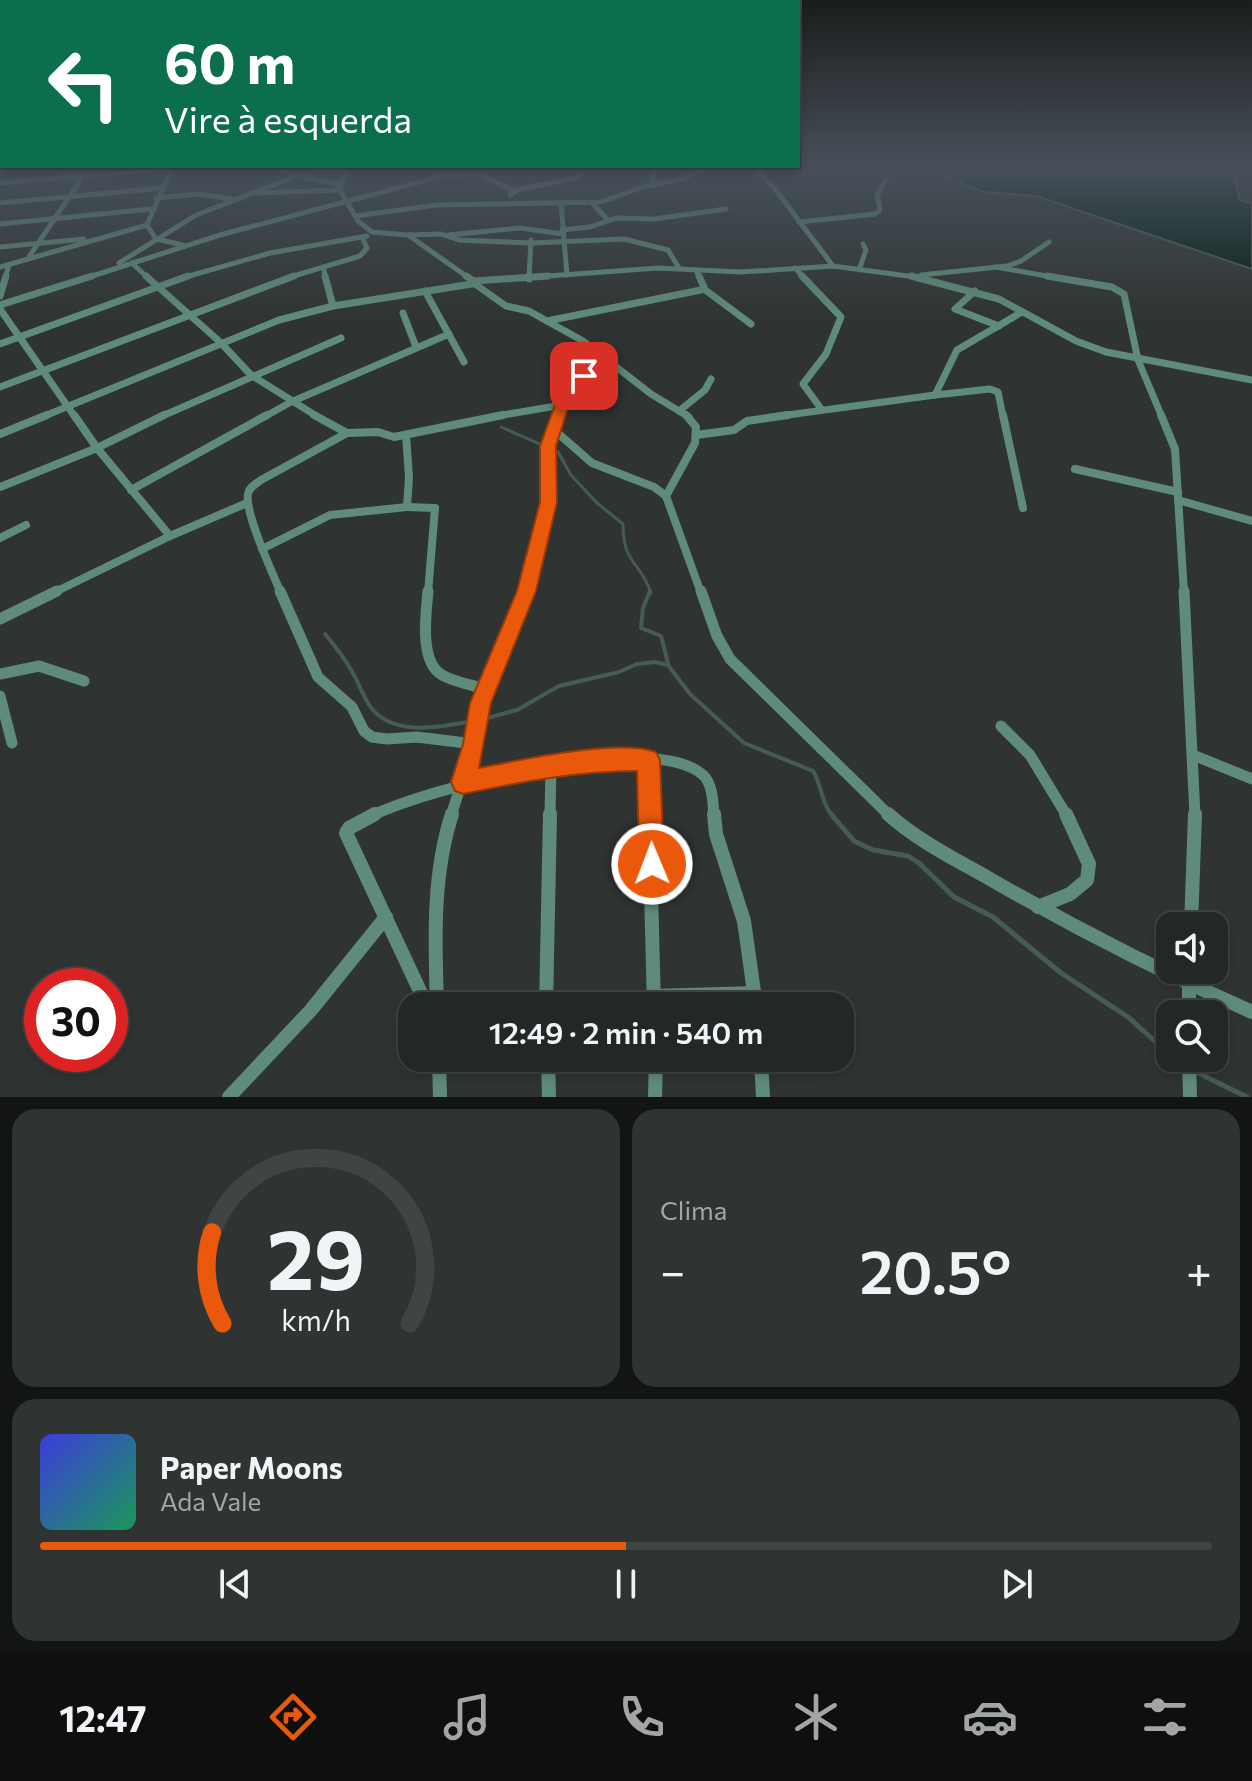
<!DOCTYPE html>
<html lang="pt">
<meta charset="utf-8">
<style>
body{margin:0;font-family:Commissioner,sans-serif;background:#2f3332;color:#f1f3f6;height:100vh;display:flex;flex-direction:column;font-size:30px;white-space:nowrap}
*{box-sizing:border-box;margin:0}
p{font-size:26px;color:#a3a5a7}
.icon{flex:none;width:44px;height:44px;fill:none;stroke:currentColor;stroke-width:2;stroke-linecap:round;stroke-linejoin:round}
.map{position:relative;height:1097px;overflow:hidden}
.sheet{display:flex;flex-direction:column;gap:12px;padding:12px;background:#131515;flex:1}
.sheet>*{flex:none}
.banner{position:absolute;left:0px;top:0px;width:800px;height:168px;box-shadow:0 4px 12px #0003,0 0 0 2px #404443;background:#0b6e4f;color:#fff;overflow:hidden}
.fabs{position:absolute;left:1156px;top:912px;display:grid;gap:16px}
.fabs a{display:grid;place-items:center;width:72px;height:72px;border-radius:16px;background:#232726;box-shadow:0 4px 12px #0003,0 0 0 2px #404443;font-size:40px}
.speed{position:absolute;left:24px;top:968px;display:flex;gap:16px;font-size:40px;font-weight:700;text-align:center}
.speed>*{display:grid;place-content:center;width:104px;height:104px;border-radius:50%;background:#232726;box-shadow:0 4px 12px #0003,0 0 0 2px #404443;line-height:1}
.speed .limit{border:12px solid #d22;background:#fff;color:#111}
.pin{position:absolute;display:grid;place-items:center;width:68px;height:68px;color:#fff;margin:-34px;border-radius:16px;box-shadow:0 4px 12px #0006}
.me{position:absolute;width:88px;margin:-44px;rotate:359deg;stroke-linejoin:round;filter:drop-shadow(0 0 6px #0008)}
.turn{display:flex;align-items:center;gap:28px;height:168px;padding:0 32px;font-size:36px}
.turn .icon{width:104px;height:104px;stroke-width:2.5}
.turn b{display:block;font-size:56px;line-height:68px}
.big{font-size:60px;font-weight:600;line-height:1.1}
.sheet .widget{flex:1;display:flex;flex-direction:column;justify-content:center;gap:12px;min-width:0;padding:0 28px;border-radius:24px;background:#2f3332}
.sheet .dial{align-items:center;gap:0}
.dial svg{height:208px;overflow:visible;fill:none;stroke:#404443;stroke-width:7;stroke-linecap:round;text-anchor:middle}
.dial text{fill:#f1f3f6;stroke:none}
.song{display:flex;align-items:center;gap:24px}
.cover{width:96px;height:96px;border-radius:12px;background:linear-gradient(135deg,hsl(240 70% 55%),hsl(150 70% 35%))}
.played{height:8px;border-radius:4px;background:linear-gradient(90deg,#ea580c 50%,#404443 50%)}
.keys{display:flex;justify-content:space-around;direction:ltr}
.heat{display:flex;justify-content:space-between;align-items:center;font-size:44px;direction:ltr}
.sheet .tiles{flex:1;display:grid;gap:12px;grid-template-columns:1fr 1fr}
.widget:last-child{grid-column:span 2}
.trip{position:absolute;left:398px;top:992px;width:456px;height:80px;border-radius:24px;background:#232726;box-shadow:0 4px 12px #0003,0 0 0 2px #404443;font-weight:600;line-height:80px;text-align:center}
.dock{display:flex;height:128px;justify-content:space-around;align-items:center;background:#0e100f;color:#a3a5a7}
.dock .icon{width:56px;height:56px}
.dock .on{color:#ea580c}
.dock b{font-size:36px;color:#f1f3f6}
.map>svg:first-child{display:block}
.water{fill:#031f16;stroke:#465b54;stroke-width:2}
.lines{fill:none;stroke-linecap:round;stroke-linejoin:round}
.stream-far2{stroke:#465b54;stroke-width:3}
.stream-far1{stroke:#465b54;stroke-width:4}
.stream{stroke:#465b54;stroke-width:5}
.minor-far4{stroke:#5f8c7a;stroke-width:5}
.minor-far3{stroke:#5f8c7a;stroke-width:7}
.minor-far2{stroke:#5f8c7a;stroke-width:8}
.minor-far1{stroke:#5f8c7a;stroke-width:11}
.minor{stroke:#5f8c7a;stroke-width:14}
.route{fill:#ea580c;stroke:#983908;stroke-width:2}
</style>
<div class="map">
<svg width="1252" height="1097" viewBox="0 0 1252 1097">
<rect width="100%" height="100%" fill="#2f3432"/>
<polygon class="water" points="922,167 1232,167 1240,200 1252,203 1252,269 1036,196 984,192"/>
<g class="lines">
<path class="stream-far2" d="M 501,427 L 558,452 L 571,475 L 597,503 L 623,524 C 623,565 640,560 651,593"/>
<g class="stream-far1">
<polyline points="650,591 643,608 641,628 661,636 668,663"/>
<path d="M 325,634 C 336,647 346,660 354,675 C 360,686 364,699 372,709 C 396,737 441,727 473,721"/>
<path d="M 480,720 L 517,710 L 559,686 L 619,672 L 637,664 L 655,662 L 668,665 L 690,694 L 744,743 L 813,771 C 822,786 821,803 833,816"/>
</g>
<g class="stream">
<polyline points="831,814 854,841 873,850 908,856 919,863 954,897 993,917 1061,973 1128,1017 1170,1055"/>
<polyline points="1174,1058 1184,1065"/>
<polyline points="1194,1071 1247,1097"/>
</g>
<g class="minor-far4">
<polyline points="172,167 147,225 156,239 183,245"/>
<polyline points="276,167 295,175 341,185"/>
<polyline points="352,167 343,177 340,190 358,221 372,232 408,235 469,278"/>
<polyline points="430,167 442,176 479,174 514,191"/>
<polyline points="753,167 775,189 833,266"/>
<polyline points="316,170 349,170"/>
<polyline points="0,183 185,167"/>
<polyline points="651,185 655,167"/>
<polyline points="256,193 340,190"/>
<polyline points="510,195 517,190 579,177"/>
<polyline points="156,198 200,194 232,199"/>
<polyline points="0,203 162,188"/>
<polyline points="561,203 567,275"/>
<polyline points="592,203 608,220"/>
<polyline points="355,216 436,205 601,202 645,186 682,179 710,167"/>
<polyline points="799,222 875,214 880,210 877,195 886,180"/>
<polyline points="0,224 151,209"/>
<polyline points="562,230 590,227 616,218 654,219 726,209"/>
<polyline points="408,235 441,234 459,240 531,243 624,239 668,250 679,268"/>
<polyline points="448,235 520,228 563,234"/>
<polyline points="0,247 84,239"/>
<polyline points="29,257 89,167"/>
<polyline points="119,263 196,215 320,167"/>
<polyline points="132,263 148,278"/>
<polyline points="0,267 147,225"/>
<polyline points="323,267 326,278"/>
<polyline points="860,267 866,250 863,244"/>
<polyline points="996,267 1058,278"/>
<polyline points="795,268 804,278"/>
<polyline points="696,270 700,278"/>
<polyline points="921,275 1007,266 1021,261 1049,242"/>
<polyline points="5,278 9,265"/>
<polyline points="86,278 220,235 442,176"/>
<polyline points="182,278 270,253 367,236"/>
<polyline points="287,278 360,256 367,248 363,239"/>
<polyline points="520,278 658,268 741,272 833,266 923,278"/>
<polyline points="529,278 531,240"/>
</g>
<g class="minor-far3">
<polyline points="146,276 220,342 251,375 318,417"/>
<polyline points="325,276 333,306"/>
<polyline points="466,276 474,281 548,276"/>
<polyline points="802,276 841,317 826,354 803,384 822,410"/>
<polyline points="911,276 999,299 1076,341 1106,352 1252,380"/>
<polyline points="1047,276 1112,287 1124,294 1138,360 1162,417"/>
<polyline points="529,279 529,276"/>
<polyline points="475,284 506,306 529,311 583,341 651,394 689,417"/>
<polyline points="704,289 751,324"/>
<polyline points="425,291 464,362"/>
<polyline points="975,291 955,309 999,326"/>
<polyline points="0,296 6,276"/>
<polyline points="0,305 92,276"/>
<polyline points="0,309 75,417"/>
<polyline points="403,313 416,347"/>
<polyline points="547,321 701,290 704,287 699,276"/>
<polyline points="0,344 188,276"/>
<polyline points="0,387 294,276"/>
<polyline points="935,395 990,389 998,392 1003,417"/>
<polyline points="562,405 574,383 614,365"/>
<polyline points="679,411 705,390 711,379"/>
<polyline points="42,417 279,320 333,306 478,283"/>
<polyline points="160,417 341,338"/>
<polyline points="264,417 291,402 449,334"/>
<polyline points="491,417 562,405 558,417"/>
<polyline points="773,417 935,395 957,350 1022,312"/>
</g>
<g class="minor-far2">
<polyline points="74,415 97,448 170,536"/>
<polyline points="314,415 347,433 378,432 394,437 503,415"/>
<polyline points="686,415 696,427 695,443 666,496 701,593"/>
<polyline points="1003,415 1023,508"/>
<polyline points="1161,415 1175,449 1184,593"/>
<polyline points="553,429 592,463 654,487 666,496"/>
<polyline points="0,434 47,415"/>
<polyline points="696,435 734,430 747,421 788,415"/>
<polyline points="1075,469 1178,492"/>
<polyline points="0,487 97,448 164,415"/>
<polyline points="131,490 267,415"/>
<polyline points="1178,500 1252,521"/>
<polyline points="407,507 435,508 428,593"/>
<polyline points="0,538 26,525"/>
<polyline points="262,549 330,515 407,507 409,477 406,435"/>
<polyline points="53,593 170,536 247,503"/>
<path d="M 281,593 C 273,574 244,512 248,494 C 249,487 256,484 261,480 L 347,433"/>
<polyline points="525,593 548,502 548,446 559,415"/>
</g>
<g class="minor-far1">
<polyline points="280,591 318,677 352,707 364,731 372,737 387,739 417,737 474,744"/>
<path d="M 428,591 C 426,614 419,662 442,675 C 454,682 472,685 485,689"/>
<polyline points="701,591 717,636 730,659 890,816"/>
<polyline points="1184,591 1195,816"/>
<polyline points="0,619 57,591"/>
<polyline points="0,674 39,666 84,681"/>
<polyline points="0,696 12,743"/>
<polyline points="1001,726 1030,755 1067,816"/>
<polyline points="1193,755 1252,779"/>
<polyline points="648,760 649,816"/>
<path d="M 371,816 C 430,788 651,729 703,775 C 713,784 713,804 714,816"/>
<polyline points="451,816 474,744 481,703 526,591"/>
<polyline points="550,816 551,766"/>
</g>
<g class="minor">
<polyline points="375,814 349,828 346,833 427,1006"/>
<polyline points="649,814 654,1006"/>
<polyline points="714,814 716,834 744,921 756,1006"/>
<path d="M 888,814 C 918,841 955,859 990,879 C 1075,928 1163,973 1252,1012"/>
<polyline points="1038,907 1070,894 1087,880 1089,864 1066,814"/>
<polyline points="1191,926 1195,814"/>
<polyline points="1189,970 1189,1014"/>
<polyline points="654,996 755,993"/>
<path d="M 437,1006 C 435,942 432,876 452,814"/>
<polyline points="546,1006 550,814"/>
<polyline points="439,1058 440,1097"/>
<polyline points="548,1058 549,1097"/>
<polyline points="761,1058 763,1097"/>
<polyline points="1189,1058 1190,1097"/>
<polyline points="229,1097 311,1010 386,917"/>
<polyline points="655,1097 656,1058"/>
</g>
</g>
<linearGradient id="sky" x2="0" y2="1"><stop stop-color="#1a1d1c"/><stop offset="0.52" stop-color="#47505a"/><stop offset="1" stop-color="#47505a" stop-opacity="0"/></linearGradient>
<rect width="1252" height="320" fill="url(#sky)"/>
<path class="route" d="M 584,372 L 591,376 L 580,385 L 569,405 L 556,446 L 557,502 L 536,591 L 491,703 L 479,768 C 520,760 619,738 656,752 L 660,760 L 664,864 L 661,873 L 652,877 L 643,873 L 639,864 L 637,771 C 578,771 521,782 463,794 L 455,791 L 451,782 L 463,744 L 470,703 L 517,591 L 540,502 L 540,446 L 555,405 L 567,383 Z"/>
</svg>
<div class="fabs">
<a><svg class="icon" aria-label="sound" viewBox="0 0 24 24"><path d="M4 9h4l5-4v14l-5-4H4zM17 9q2 3 0 6"/></svg></a>
<a><svg class="icon" aria-label="search" viewBox="0 0 24 24"><circle cx="10" cy="10" r="6"/><path d="M15 15l6 6"/></svg></a>
</div>
<div class="speed"><div class="limit">30</div></div>
<div class="pin" style="left:584px;top:376px;background:#d93025"><svg class="icon" aria-label="arrive" viewBox="0 0 24 24"><path d="M6 21V4h12l-3 4 3 4H6"/></svg></div>
<svg class="me" style="left:652px;top:864px" viewBox="-20 -20 40 40"><circle r="17" fill="#ea580c" stroke="#fff" stroke-width="3"/><path d="M0-11L8 9 0 5-8 9z" fill="#fff"/></svg>
<div class="trip">12:49 · 2 min · 540 m</div>
<div class="banner">
<div class="turn"><svg class="icon" aria-label="left" viewBox="0 0 24 24"><path d="M17 20v-9H6M10 6l-5 5 5 5"/></svg><div><b>60 m</b>Vire à esquerda</div></div>
</div>
</div>
<section class="sheet">
<div class="tiles">
<div class="widget dial"><svg viewBox="0 0 100 80">
<path d="M14 69A42 42 0 1 1 86 69"/>
<path d="M14 69A42 42 0 0 1 10 34" stroke="#ea580c"/>
<text x="50" y="56" font-size="32" font-weight="700">29</text>
<text x="50" y="72" font-size="11">km/h</text>
</svg></div>
<div class="widget"><p>Clima</p>
<div class="heat"><a>−</a><b class="big">20.5°</b><a>+</a></div>
</div>
<div class="widget">
<div class="song"><i class="cover"></i><div><b>Paper Moons</b><p>Ada Vale</p></div></div>
<div class="played"></div>
<div class="keys"><svg class="icon" aria-label="previous" viewBox="0 0 24 24"><path d="M18 5L8 12l10 7zM5 5v14"/></svg><svg class="icon" aria-label="pause" viewBox="0 0 24 24"><path d="M8 5v14M16 5v14"/></svg><svg class="icon" aria-label="next" viewBox="0 0 24 24"><path d="M6 5l10 7-10 7zM19 5v14"/></svg></div>
</div>
</div>
</section>
<nav class="dock">
<b>12:47</b>
<svg class="icon on" aria-label="directions" viewBox="0 0 24 24"><path d="M12 3l9 9-9 9-9-9zM9 14v-3h6M13 9l2 2-2 2"/></svg>
<svg class="icon" aria-label="music" viewBox="0 0 24 24"><path d="M9 18V5l10-2v13"/><circle cx="6" cy="18" r="3"/><circle cx="16" cy="16" r="3"/></svg>
<svg class="icon" aria-label="phone" viewBox="0 0 24 24"><path d="M5 4h4l2 5-3 2q2 4 5 5l2-3 5 2v4C11 20 4 13 5 4z"/></svg>
<svg class="icon" aria-label="climate" viewBox="0 0 24 24"><path d="M12 3v18M4 7l16 10M4 17L20 7"/></svg>
<svg class="icon" aria-label="car" viewBox="0 0 24 24"><path d="M5 17H2v-5l4-1 3-4h7l3 4 3 1v5h-3M9 17h6M6 11h13"/><circle cx="7" cy="17" r="2"/><circle cx="17" cy="17" r="2"/></svg>
<svg class="icon" aria-label="filters" viewBox="0 0 24 24"><path d="M4 7h16M4 17h16"/><circle cx="9" cy="7" r="2"/><circle cx="15" cy="17" r="2"/></svg>
</nav>
